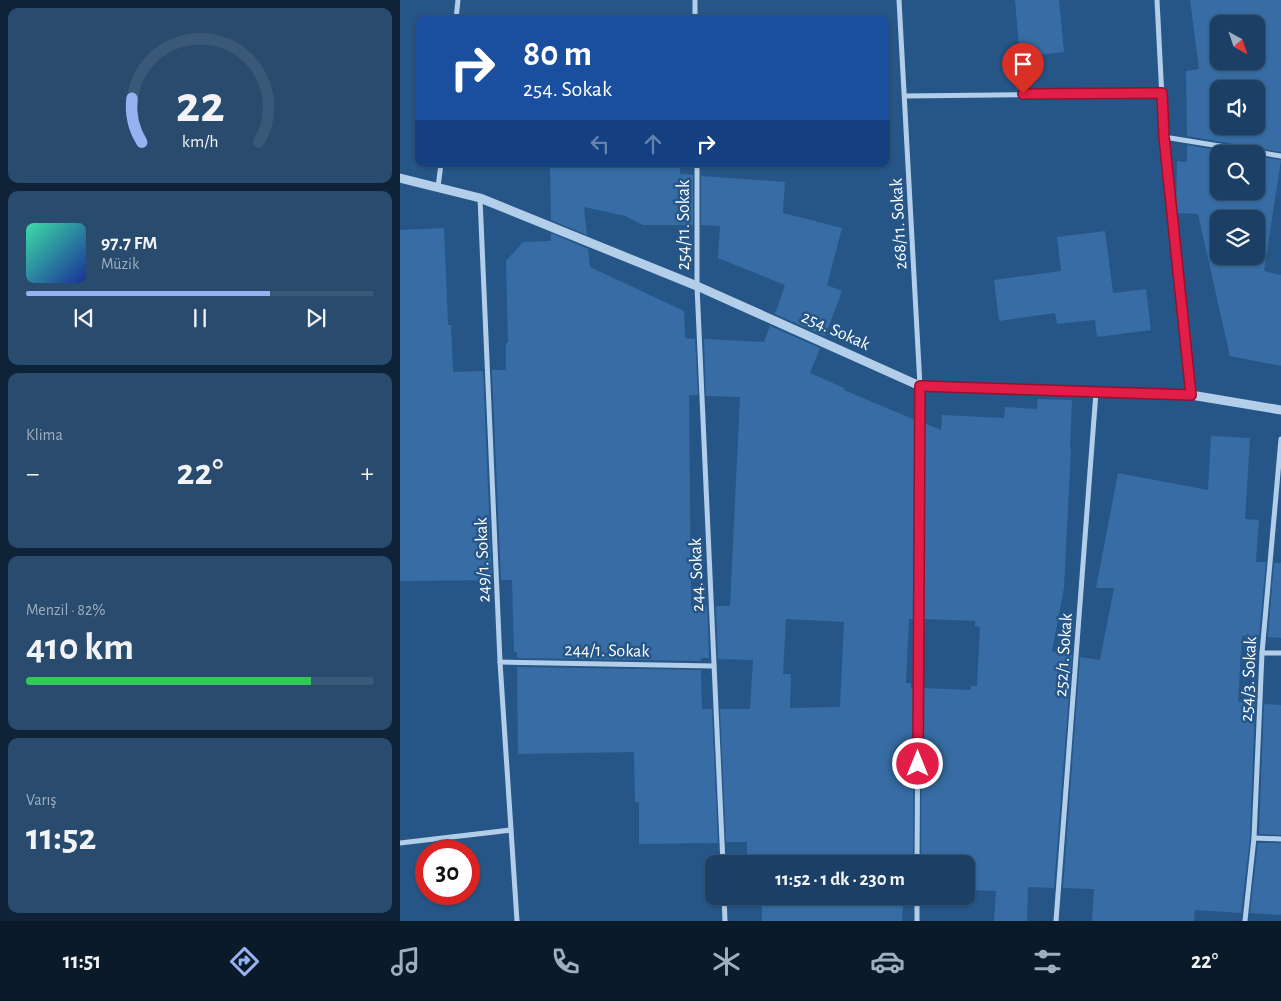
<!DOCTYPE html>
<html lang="tr">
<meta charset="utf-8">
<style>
body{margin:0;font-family:"Alegreya Sans",sans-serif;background:#294b6e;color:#f1f3f6;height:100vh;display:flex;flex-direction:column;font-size:19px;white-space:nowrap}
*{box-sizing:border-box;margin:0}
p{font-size:16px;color:#a0afbf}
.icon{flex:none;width:28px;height:28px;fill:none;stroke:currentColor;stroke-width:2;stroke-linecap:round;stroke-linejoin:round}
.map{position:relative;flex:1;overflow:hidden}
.sheet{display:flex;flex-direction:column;gap:8px;padding:8px;background:#0f2338;width:400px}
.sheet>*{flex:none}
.banner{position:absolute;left:15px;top:15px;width:475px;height:152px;border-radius:10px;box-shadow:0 1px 4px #0004,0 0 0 1px #3a5979;background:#1a4fa0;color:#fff;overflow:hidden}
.needle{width:32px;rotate:140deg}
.tools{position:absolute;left:810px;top:15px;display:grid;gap:10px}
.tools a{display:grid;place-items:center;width:55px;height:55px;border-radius:10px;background:#1c4065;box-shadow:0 1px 4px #0004,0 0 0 1px #3a5979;font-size:25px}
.speed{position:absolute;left:15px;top:840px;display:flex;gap:10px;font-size:25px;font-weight:700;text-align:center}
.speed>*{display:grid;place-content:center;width:65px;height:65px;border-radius:50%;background:#1c4065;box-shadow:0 1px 4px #0004,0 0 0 1px #3a5979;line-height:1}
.speed .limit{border:8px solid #d22;background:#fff;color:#111}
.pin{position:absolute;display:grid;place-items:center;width:42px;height:42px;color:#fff;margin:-51px -21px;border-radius:50% 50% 50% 0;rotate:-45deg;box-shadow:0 0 5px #0007}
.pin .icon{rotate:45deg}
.me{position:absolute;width:55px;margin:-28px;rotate:0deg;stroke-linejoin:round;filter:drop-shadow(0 0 4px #0008)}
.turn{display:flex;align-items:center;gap:18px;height:105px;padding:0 25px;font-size:22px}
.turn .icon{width:65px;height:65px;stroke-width:2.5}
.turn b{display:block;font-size:35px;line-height:42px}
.lanes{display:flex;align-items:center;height:48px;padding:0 25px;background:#0003;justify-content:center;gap:25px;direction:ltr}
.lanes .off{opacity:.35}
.big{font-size:38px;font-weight:700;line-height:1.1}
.sheet .card{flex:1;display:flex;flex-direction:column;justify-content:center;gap:8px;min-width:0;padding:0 18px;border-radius:10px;background:#294b6e}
.sheet .dial{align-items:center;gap:0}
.dial svg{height:130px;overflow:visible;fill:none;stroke:#3a5979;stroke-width:7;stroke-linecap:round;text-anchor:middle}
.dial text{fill:#f1f3f6;stroke:none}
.song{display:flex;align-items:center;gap:15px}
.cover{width:60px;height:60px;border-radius:8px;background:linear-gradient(135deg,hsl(160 70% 55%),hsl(230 70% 35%))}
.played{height:5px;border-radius:2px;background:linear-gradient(90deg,#95b2f1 70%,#3a5979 70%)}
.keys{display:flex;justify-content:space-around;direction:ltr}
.heat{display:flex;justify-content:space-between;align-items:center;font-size:28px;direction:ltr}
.charge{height:8px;border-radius:4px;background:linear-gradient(90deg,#34c759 82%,#3a5979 0)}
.trip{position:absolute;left:305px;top:855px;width:270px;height:50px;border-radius:10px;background:#1c4065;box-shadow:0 1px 4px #0004,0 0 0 1px #3a5979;font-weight:700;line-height:50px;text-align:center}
.menu{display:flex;height:80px;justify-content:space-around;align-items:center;background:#0b1a28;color:#a0afbf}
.menu .icon{width:35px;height:35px}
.menu .selected{color:#95b2f1}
.menu b{font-size:22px;color:#f1f3f6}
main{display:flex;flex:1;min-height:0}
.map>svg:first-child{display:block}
.building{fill:#376da4;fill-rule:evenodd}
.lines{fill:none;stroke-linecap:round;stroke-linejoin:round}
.minor{stroke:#b2cee9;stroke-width:5}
.tertiary{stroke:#b2cee9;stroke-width:9}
.route-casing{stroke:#92132f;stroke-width:12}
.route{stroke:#e11d48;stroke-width:9}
.labels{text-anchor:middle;stroke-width:5;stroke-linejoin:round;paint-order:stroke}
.street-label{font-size:18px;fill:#fff;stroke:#265687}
</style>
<main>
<section class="sheet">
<div class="card dial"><svg viewBox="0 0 100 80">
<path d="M14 69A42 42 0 1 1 86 69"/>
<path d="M14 69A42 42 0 0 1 8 42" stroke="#95b2f1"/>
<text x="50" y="56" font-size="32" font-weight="700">22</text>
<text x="50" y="72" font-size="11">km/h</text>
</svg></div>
<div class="card">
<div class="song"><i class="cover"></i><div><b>97.7 FM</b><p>Müzik</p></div></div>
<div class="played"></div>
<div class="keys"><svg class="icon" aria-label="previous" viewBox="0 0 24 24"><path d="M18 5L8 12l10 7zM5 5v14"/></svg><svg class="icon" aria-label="pause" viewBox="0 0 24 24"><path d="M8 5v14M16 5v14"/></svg><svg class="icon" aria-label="next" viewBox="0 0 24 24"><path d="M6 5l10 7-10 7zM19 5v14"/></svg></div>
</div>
<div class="card"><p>Klima</p>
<div class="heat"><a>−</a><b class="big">22°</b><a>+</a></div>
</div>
<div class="card"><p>Menzil · 82%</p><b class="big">410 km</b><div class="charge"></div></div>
<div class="card"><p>Varış</p><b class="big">11:52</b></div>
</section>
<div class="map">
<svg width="881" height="921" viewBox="0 0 881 921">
<rect width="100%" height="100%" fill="#265687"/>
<g class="building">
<polygon points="615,0 659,0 664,52 620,57"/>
<path d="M 790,0 L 881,0 L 881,152 L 787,136 L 786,71 L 799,69 ZM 819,24 L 856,24 L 856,61 L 819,61 ZM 819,89 L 856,89 L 856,126 L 819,126 Z"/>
<path d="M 787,145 L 840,154 L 819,154 L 819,191 L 856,191 L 856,156 L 881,160 L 864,271 L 881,275 L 881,366 L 830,356 L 798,214 L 776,213 L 777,161 L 787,162 ZM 819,219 L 856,219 L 856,256 L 819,256 Z"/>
<polygon points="150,164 280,164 280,174 293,175 293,225 243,225 225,216 184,207 187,235 151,220"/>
<polygon points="301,176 385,182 383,213 442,228 427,285 442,291 425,336 375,314 385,285 318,258 320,226 301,225"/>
<polygon points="44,228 48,325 51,325 53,372 83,371 92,580 0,581 0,230"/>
<polygon points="705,231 713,293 746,289 751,330 697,337 695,320 657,324 655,313 599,321 594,280 661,271 657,237"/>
<polygon points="151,233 188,249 190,267 284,311 285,338 295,339 298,395 289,395 291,606 307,606 309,658 301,658 301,661 117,658 117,652 114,652 112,580 101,580 92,370 106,370 106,343 108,343 106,261 123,242 151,241"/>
<path d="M 370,326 L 420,348 L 410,373 L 444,388 L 444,390 L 515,420 L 514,619 L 509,619 L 506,683 L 511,683 L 511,688 L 514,688 L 513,864 L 361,864 L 361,855 L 347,855 L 347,842 L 326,842 L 320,709 L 350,709 L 353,660 L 318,659 L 316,606 L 330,606 L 340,397 L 306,396 L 304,339 L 364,342 ZM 386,619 L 444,622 L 440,707 L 390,708 L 391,674 L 383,674 Z"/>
<polygon points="638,399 672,400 670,448 671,449 664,588 652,651 672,655 654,888 628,887 627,921 594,921 596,891 566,890 566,864 521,864 522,688 571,690 571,686 577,686 580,627 575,626 575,621 523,619 524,423 541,430 542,415 604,418 605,407 637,409"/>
<polygon points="811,436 850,438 845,519 859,520 856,562 866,562 859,637 842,636 838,702 855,703 850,838 841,913 795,910 794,921 692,921 694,889 663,888 680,657 700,660 714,588 696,588 718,473 808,490"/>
<polygon points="874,563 881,563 881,638 868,637"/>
<polygon points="117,667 301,670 302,709 312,709 318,843 239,844 239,802 235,802 234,752 118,754"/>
<polygon points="864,704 881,705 881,835 859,834"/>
<polygon points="858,843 881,843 881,915 850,913"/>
<polygon points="362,896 504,896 502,921 362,921"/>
</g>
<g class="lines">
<g class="minor">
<polyline points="295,0 295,19"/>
<polyline points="499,0 520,386 517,864"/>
<polyline points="757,0 764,137 791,395"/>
<polyline points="56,19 58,0"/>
<polyline points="505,96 762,93"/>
<polyline points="764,137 881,156"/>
<polyline points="297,164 297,286 323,864"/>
<polyline points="38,187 41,164"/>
<polyline points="80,198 100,662 117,921"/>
<polyline points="862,653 881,653"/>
<polyline points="100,662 314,666"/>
<polyline points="854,838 881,839"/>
<polyline points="0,843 111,830"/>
<polyline points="324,896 325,921"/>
<polyline points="517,921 517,896"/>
<polyline points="656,921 696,392"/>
<polyline points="845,921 854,838 862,653 881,439"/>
</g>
<polyline class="tertiary" points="0,178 80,198 297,286 520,386 791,395 881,410"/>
</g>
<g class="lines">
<defs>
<polyline id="route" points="518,764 520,386 791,395 764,137 762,93 623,94"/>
</defs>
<use href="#route" class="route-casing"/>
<use href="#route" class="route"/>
</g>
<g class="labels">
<g class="street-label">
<text transform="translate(498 224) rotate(-93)" y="6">268/11. Sokak</text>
<text transform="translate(283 225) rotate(-90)" y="6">254/11. Sokak</text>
<text transform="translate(436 330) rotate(24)" y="6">254. Sokak</text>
<text transform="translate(82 560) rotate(-92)" y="6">249/1. Sokak</text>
<text transform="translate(296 575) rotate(-92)" y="6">244. Sokak</text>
<text transform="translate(207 650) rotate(1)" y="6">244/1. Sokak</text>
<text transform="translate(663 655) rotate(-86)" y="6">252/1. Sokak</text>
<text transform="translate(848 679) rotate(-87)" y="6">254/3. Sokak</text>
</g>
</g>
</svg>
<div class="tools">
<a><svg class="needle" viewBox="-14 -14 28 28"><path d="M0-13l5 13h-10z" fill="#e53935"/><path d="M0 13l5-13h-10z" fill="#a0afbf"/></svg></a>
<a><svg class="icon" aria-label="sound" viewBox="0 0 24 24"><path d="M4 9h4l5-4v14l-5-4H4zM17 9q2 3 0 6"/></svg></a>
<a><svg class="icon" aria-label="search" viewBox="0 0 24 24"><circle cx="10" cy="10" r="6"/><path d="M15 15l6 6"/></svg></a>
<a><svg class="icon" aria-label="layers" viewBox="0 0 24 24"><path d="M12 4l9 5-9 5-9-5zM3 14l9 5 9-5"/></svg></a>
</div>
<div class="speed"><div class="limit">30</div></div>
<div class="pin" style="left:623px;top:94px;background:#d93025"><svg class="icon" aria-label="arrive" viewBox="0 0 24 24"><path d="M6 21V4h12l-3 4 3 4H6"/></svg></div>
<svg class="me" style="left:518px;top:764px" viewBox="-20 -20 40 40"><circle r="17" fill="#e11d48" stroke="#fff" stroke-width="3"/><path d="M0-11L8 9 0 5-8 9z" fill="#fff"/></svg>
<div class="trip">11:52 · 1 dk · 230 m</div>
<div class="banner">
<div class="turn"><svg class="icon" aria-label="right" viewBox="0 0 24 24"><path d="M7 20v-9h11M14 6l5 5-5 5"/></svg><div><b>80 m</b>254. Sokak</div></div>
<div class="lanes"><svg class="icon off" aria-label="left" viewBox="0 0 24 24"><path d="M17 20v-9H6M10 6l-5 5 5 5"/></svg><svg class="icon off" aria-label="ahead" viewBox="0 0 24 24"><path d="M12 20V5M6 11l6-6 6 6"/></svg><svg class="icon" aria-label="right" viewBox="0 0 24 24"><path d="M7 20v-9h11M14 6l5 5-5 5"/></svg></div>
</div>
</div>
</main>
<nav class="menu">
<b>11:51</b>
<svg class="icon selected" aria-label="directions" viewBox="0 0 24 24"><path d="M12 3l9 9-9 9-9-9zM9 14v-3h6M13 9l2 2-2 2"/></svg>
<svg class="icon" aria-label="music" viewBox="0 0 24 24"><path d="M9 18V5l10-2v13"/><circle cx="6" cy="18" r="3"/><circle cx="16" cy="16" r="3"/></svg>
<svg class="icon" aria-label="phone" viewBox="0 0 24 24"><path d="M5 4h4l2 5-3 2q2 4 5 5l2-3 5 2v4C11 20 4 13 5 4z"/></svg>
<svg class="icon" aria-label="climate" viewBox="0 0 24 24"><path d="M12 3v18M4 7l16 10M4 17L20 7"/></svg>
<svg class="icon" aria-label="car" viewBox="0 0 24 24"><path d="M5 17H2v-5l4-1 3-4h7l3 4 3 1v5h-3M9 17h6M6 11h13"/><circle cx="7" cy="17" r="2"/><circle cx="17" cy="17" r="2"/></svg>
<svg class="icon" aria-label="filters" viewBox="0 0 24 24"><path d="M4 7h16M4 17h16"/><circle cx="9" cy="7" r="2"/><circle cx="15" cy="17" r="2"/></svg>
<b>22°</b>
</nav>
